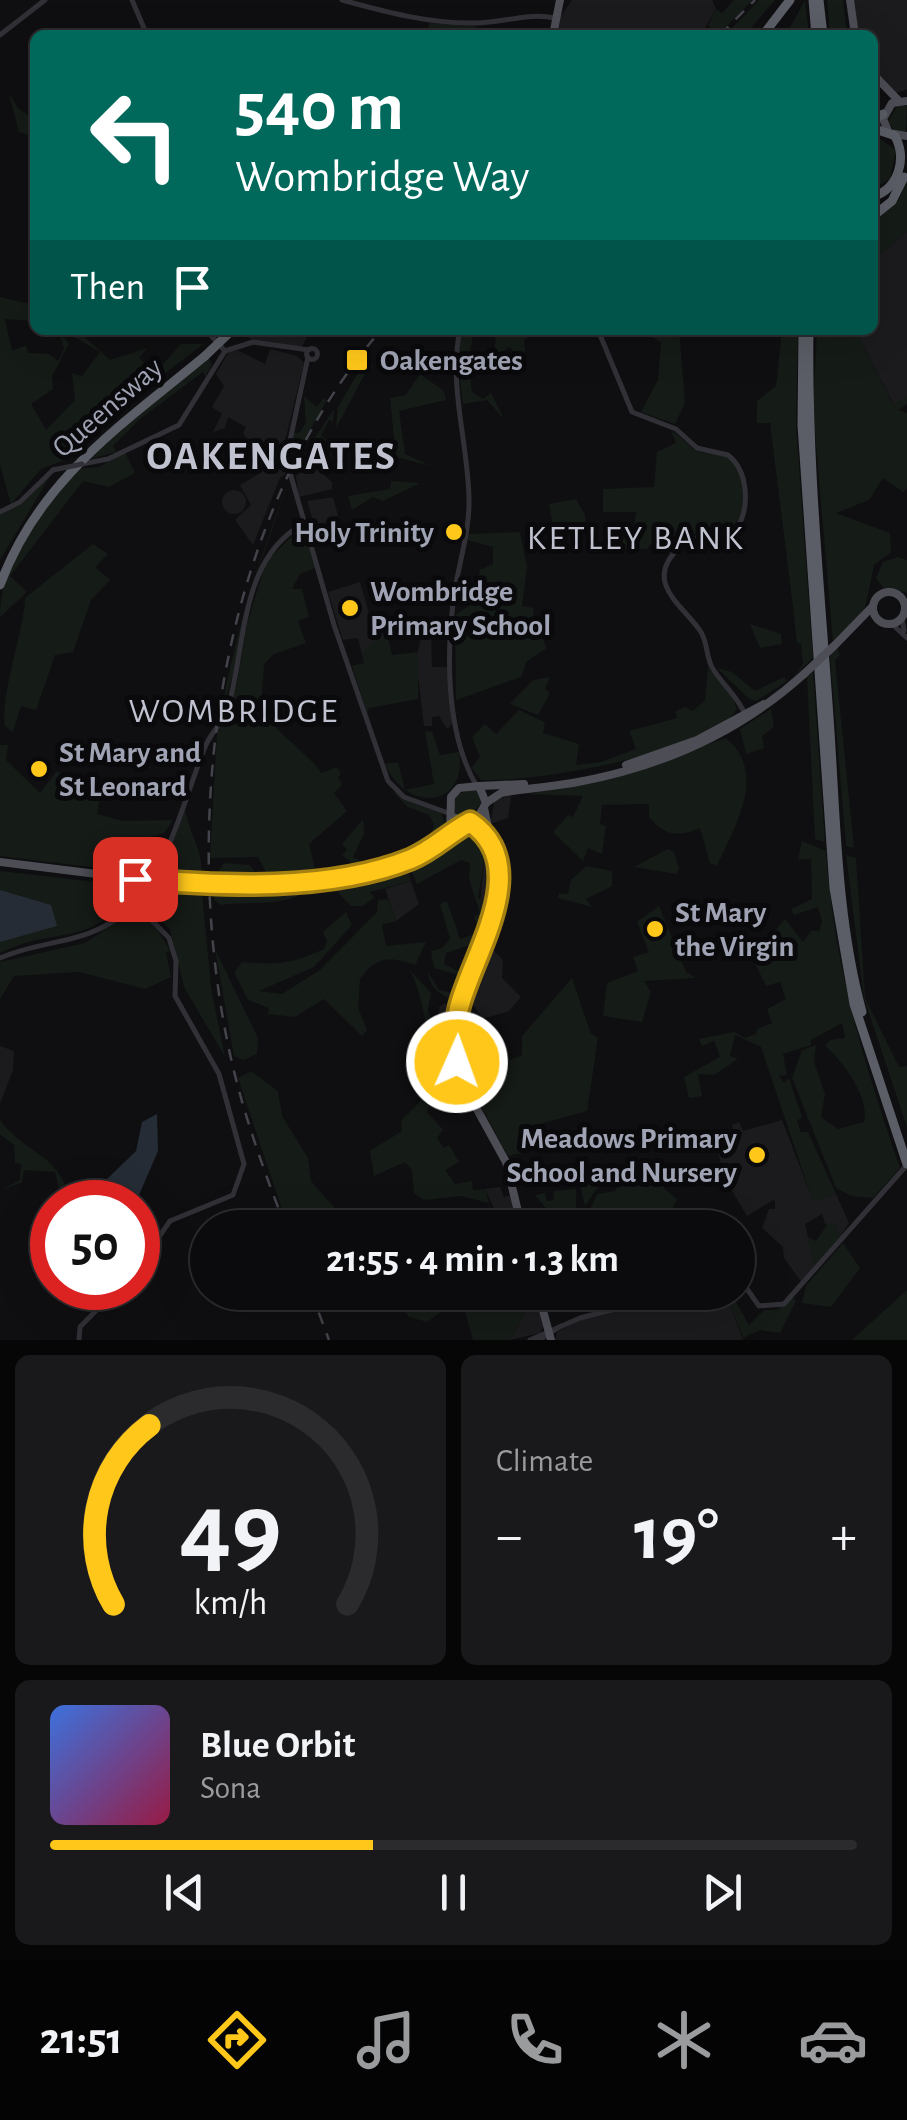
<!DOCTYPE html>
<meta charset="utf-8">
<style>
body{margin:0;font-family:"Alegreya Sans",sans-serif;background:#19191b;color:#f1f3f6;height:100vh;display:flex;flex-direction:column;font-size:38px;white-space:nowrap}
*{box-sizing:border-box;margin:0}
p{font-size:32px;color:#9a9b9d}
.icon{flex:none;width:55px;height:55px;fill:none;stroke:currentColor;stroke-width:2;stroke-linecap:round;stroke-linejoin:round}
.map{position:relative;height:1340px;overflow:hidden}
.drawer{display:flex;flex-direction:column;gap:15px;padding:15px;background:#060607;flex:1}
.drawer>*{flex:none}
.top-card{position:absolute;left:30px;top:30px;width:848px;height:305px;border-radius:15px;box-shadow:0 10px 40px #0002,0 0 0 2px #2b2b2e;background:#00695c;color:#fff;overflow:hidden}
.speed{position:absolute;left:30px;top:1180px;display:flex;gap:20px;font-size:50px;font-weight:700;text-align:center}
.speed>*{display:grid;place-content:center;width:130px;height:130px;border-radius:50%;background:#0b0b0d;box-shadow:0 10px 40px #0002,0 0 0 2px #2b2b2e;line-height:1}
.speed .limit{border:15px solid #d22;background:#fff;color:#111}
.pin{position:absolute;display:grid;place-items:center;width:85px;height:85px;color:#fff;margin:-42px;border-radius:20px;box-shadow:0 5px 15px #0006}
.me{position:absolute;width:110px;margin:-55px;rotate:2deg;stroke-linejoin:round;filter:drop-shadow(0 0 8px #0008)}
.turn{display:flex;align-items:center;gap:35px;height:210px;padding:0 40px;font-size:45px}
.turn .icon{width:130px;height:130px;stroke-width:2.5}
.turn b{display:block;font-size:70px;line-height:85px}
.then{display:flex;align-items:center;height:95px;padding:0 40px;background:#0003;gap:20px;font-size:38px}
.big{font-size:75px;font-weight:600;line-height:1.1}
.drawer .tile{flex:1;display:flex;flex-direction:column;justify-content:center;gap:15px;min-width:0;padding:0 35px;border-radius:15px;background:#19191b}
.drawer .dial{align-items:center;gap:0}
.dial svg{height:260px;overflow:visible;fill:none;stroke:#2b2b2e;stroke-width:7;stroke-linecap:round;text-anchor:middle}
.dial text{fill:#f1f3f6;stroke:none}
.song{display:flex;align-items:center;gap:30px}
.cover{width:120px;height:120px;border-radius:15px;background:linear-gradient(135deg,hsl(220 70% 55%),hsl(340 70% 35%))}
.played{height:10px;border-radius:5px;background:linear-gradient(90deg,#fec71a 40%,#2b2b2e 40%)}
.keys{display:flex;justify-content:space-around;direction:ltr}
.heat{display:flex;justify-content:space-between;align-items:center;font-size:55px;direction:ltr}
.drawer .tiles{flex:1;display:grid;gap:15px;grid-template-columns:1fr 1fr}
.tile:last-child{grid-column:span 2}
.trip{position:absolute;left:190px;top:1210px;width:565px;height:100px;border-radius:50px;background:#0b0b0d;box-shadow:0 10px 40px #0002,0 0 0 2px #2b2b2e;font-weight:600;line-height:100px;text-align:center}
.dock{display:flex;height:160px;justify-content:space-around;align-items:center;background:#040405;color:#9a9b9d}
.dock .icon{width:70px;height:70px}
.dock .current{color:#fec71a}
.dock b{font-size:45px;color:#f1f3f6}
.map>svg:first-child{display:block}
.built{fill:#1b1b1e}
.green{fill:#151b17}
.water{fill:#252c35}
.lines{fill:none;stroke-linecap:round;stroke-linejoin:round}
.minor{stroke:#303036;stroke-width:5}
.major{stroke:#4c4d55;stroke-width:8}
.highway{stroke:#5c5e67;stroke-width:9}
.rail{stroke:#43444b;stroke-width:2.5;stroke-dasharray:12 10;stroke-linecap:butt}
.minor-bridge{stroke:#303036;stroke-width:5}
.major-bridge{stroke:#4c4d55;stroke-width:8}
.highway-bridge{stroke:#5c5e67;stroke-width:9}
.route-casing{stroke:#a58111;stroke-width:25}
.route{stroke:#fec71a;stroke-width:18}
.poi-dot{fill:#fec71a;stroke:#0a0a0c;stroke-width:4}
.labels{text-anchor:middle;stroke-width:10;stroke-linejoin:round;paint-order:stroke}
.poi-label{font-size:30px;font-weight:bold;fill:#9fa3b3;stroke:#0a0a0c;text-anchor:start}
.street-label{font-size:30px;fill:#9fa3b3;stroke:#0a0a0c}
.quarter-label{font-size:35px;letter-spacing:2.5px;fill:#c0c3cf;stroke:#0a0a0c}
.district-label{font-size:40px;font-weight:bold;letter-spacing:2.5px;fill:#c0c3cf;stroke:#0a0a0c}
</style>
<div class="map">
<svg width="907" height="1340" viewBox="0 0 907 1340">
<rect width="100%" height="100%" fill="#0f0f11"/>
<g class="built">
<polygon points="572,0 712,0 716,9 701,35 677,28 662,35 557,35 560,17"/>
<polygon points="853,0 907,0 907,89 903,91 890,94 873,71 872,35 858,35"/>
<polygon points="907,232 907,397 894,405 856,330 872,330 873,261"/>
<polygon points="310,330 302,347 250,339 245,332"/>
<polygon points="270,349 297,356 304,363 281,458 287,473 280,478 253,545 235,520 251,505 240,485 265,470 243,433 246,427 228,417 225,428 213,432 222,414 212,407 224,386 216,374 228,353 237,350 265,364"/>
<polygon points="301,470 318,470 332,482 332,489 299,497 296,476"/>
<circle cx="234" cy="502" r="12"/>
<polygon points="333,497 341,527 314,539 307,527 314,524 307,501"/>
<polygon points="360,582 372,624 385,625 392,655 364,663 358,638 343,640 328,592"/>
<polygon points="423,630 431,632 432,667 449,667 452,724 447,729 439,716 432,717 432,726 424,726 416,659"/>
<polygon points="511,796 508,818 490,824 495,799"/>
<polygon points="492,859 492,900 480,903 484,861"/>
<polygon points="411,881 419,904 396,921 385,889"/>
<polygon points="488,945 503,960 502,978 521,997 509,1011 483,1019 473,1005 466,1004"/>
<polygon points="444,1003 456,1010 453,1046 446,1047 440,1026 439,1007"/>
<polygon points="0,1046 14,1051 13,1070 0,1104"/>
<polygon points="782,1120 813,1201 836,1194 849,1223 840,1237 835,1223 825,1224 822,1214 805,1224 815,1267 802,1283 784,1258 783,1247 762,1228 769,1209 775,1209 775,1199 747,1216 725,1179 714,1182 712,1175 723,1171 714,1139 734,1134 732,1125 739,1122 743,1131"/>
<polygon points="500,1187 504,1197 513,1194 517,1213 498,1217 485,1189"/>
<polygon points="686,1292 726,1293 743,1340 555,1340 557,1332 578,1321"/>
<polygon points="538,1303 544,1326 540,1333 510,1340 528,1306"/>
</g>
<g class="green">
<polygon points="734,0 753,0 721,32 708,26 716,9 722,13"/>
<polygon points="759,0 775,0 745,35 726,34"/>
<polygon points="805,0 809,35 786,35"/>
<polygon points="827,0 843,0 847,35 830,35"/>
<polygon points="429,23 474,26 479,29 477,35 427,35"/>
<polygon points="9,94 18,108 35,120 35,137 19,132"/>
<polygon points="898,105 907,106 906,132 894,130 888,121"/>
<polygon points="872,133 896,150 890,179 874,188 873,171 879,162 873,152"/>
<polygon points="907,182 907,232 873,261 873,222 898,201"/>
<polygon points="0,297 35,305 35,321 5,319 12,351 26,345 28,353 49,354 58,361 64,349 59,332 69,344 52,376 53,389 31,404 46,430 75,400 72,373 82,376 100,352 64,331 79,332 110,360 147,348 139,358 156,372 181,344 203,344 95,428 62,461 41,469 11,504 0,465"/>
<polygon points="462,330 474,330 469,358 477,373 470,375 472,392 483,399 491,393 504,419 487,400 463,404 457,358"/>
<polygon points="496,330 542,330 524,340 526,360 509,347 494,360"/>
<polygon points="640,330 679,330 685,403 675,424 641,412 658,380 661,342"/>
<path d="M 782,330 L 798,330 L 796,425 L 813,658 L 793,677 L 803,664 L 801,644 L 797,643 C 789,570 779,498 770,423 L 757,423 L 757,401 L 776,386 Z"/>
<polygon points="817,330 856,330 893,404 907,397 907,404 899,410 907,413 907,488 903,492 883,478 869,500 836,513 890,533 891,552 874,565 864,613 833,642 813,409"/>
<polygon points="208,357 212,365 205,377 203,372 140,419 113,446 116,452 86,460"/>
<polygon points="365,361 373,367 367,370 336,428 338,407"/>
<polygon points="420,374 444,391 446,400 399,411 405,454 431,466 396,457 390,398 406,395"/>
<polygon points="304,396 317,407 323,398 327,400 297,453 290,448 294,433 299,433 306,423"/>
<polygon points="334,409 333,422 329,420 321,436 331,442 319,463 296,467"/>
<path d="M 671,431 C 681,436 688,446 697,451 C 707,455 719,451 728,458 C 750,472 748,514 731,529 L 695,534 L 670,554 L 651,543 L 647,549 L 621,550 L 616,534 L 634,526 L 636,512 L 603,512 L 603,489 L 654,487 L 657,452 L 676,443 Z"/>
<path d="M 125,452 L 135,473 L 109,487 L 83,481 L 10,576 L 27,592 L 0,617 C 0,560 43,512 76,469 L 99,467 Z"/>
<polygon points="52,473 0,560 0,515 23,503"/>
<path d="M 289,481 L 246,605 L 239,654 L 220,719 C 234,636 259,560 289,481 Z"/>
<polygon points="391,481 420,483 383,501 373,497 352,510 348,496 390,489"/>
<polygon points="576,499 585,515 585,526 565,530 556,540 549,504"/>
<path d="M 298,530 L 306,538 L 315,568 L 300,574 L 292,589 L 302,589 L 309,617 L 298,621 L 306,643 L 274,654 L 264,664 C 264,676 261,692 262,702 C 264,727 308,751 321,773 L 337,767 L 341,774 L 338,777 L 342,785 L 334,793 L 347,811 L 309,844 L 315,869 L 352,871 L 350,861 L 342,856 L 347,850 L 342,844 L 363,819 L 364,834 L 353,857 L 364,863 L 399,852 L 432,832 L 434,824 L 429,815 L 408,807 L 392,791 L 441,813 L 447,828 C 421,876 315,876 268,876 L 258,857 L 210,858 L 217,733 L 237,684 L 247,624 L 266,562 Z"/>
<polygon points="520,532 527,567 522,606 534,608 533,616 551,618 548,638 543,641 547,648 527,661 521,677 456,700 455,615 472,604 480,570 493,564 493,547 467,540 468,534"/>
<path d="M 93,544 L 108,554 L 95,567 L 110,580 L 91,600 L 73,652 L 55,655 L 36,710 L 21,706 L 13,732 L 5,726 C 0,694 23,636 25,598 Z"/>
<polygon points="898,557 907,560 907,593 883,587 876,578 883,562"/>
<polygon points="750,624 781,634 782,644 760,648"/>
<polygon points="388,636 392,655 418,652 418,699 369,708 367,712 352,666 364,663 362,653 373,641"/>
<polygon points="837,648 840,655 835,660 854,848 846,846 830,655"/>
<path d="M 708,667 L 732,696 L 737,709 C 710,753 532,783 481,780 L 471,768 L 480,757 L 472,737 L 485,724 L 496,734 L 519,710 L 545,722 L 543,733 L 579,744 L 576,765 L 601,762 L 636,749 L 629,731 L 677,718 L 675,712 L 685,707 L 693,711 L 705,700 Z"/>
<polygon points="717,668 732,672 755,691 784,677 787,681 756,701 749,699"/>
<polygon points="813,672 825,842 815,839 807,677"/>
<polygon points="550,677 545,689 550,693 538,715 510,704 533,680"/>
<polygon points="771,709 774,727 762,736 764,748 746,754 740,729"/>
<path d="M 425,731 L 432,732 L 440,755 L 459,752 C 468,809 406,813 385,764 L 398,762 L 405,790 L 434,784 Z"/>
<path d="M 726,738 C 768,773 735,826 717,866 L 710,863 L 700,828 C 674,839 666,834 649,818 L 649,805 L 644,804 L 602,805 L 600,824 L 606,826 L 602,854 L 588,848 L 583,861 L 553,832 L 568,815 L 573,817 L 583,796 L 528,794 L 618,776 Z"/>
<polygon points="0,745 8,745 6,760 40,793 57,771 100,797 97,814 123,821 173,820 164,833 125,844 106,869 0,856"/>
<polygon points="473,788 480,790 482,802 468,818 455,816 452,808 457,795"/>
<path d="M 185,809 C 191,839 202,846 202,877 L 155,876 Z"/>
<path d="M 469,835 L 481,839 L 492,859 L 484,861 L 478,898 L 489,904 L 483,941 L 446,953 L 444,964 L 470,977 L 460,998 L 454,1000 C 440,995 430,988 428,972 L 439,990 L 454,993 L 456,987 L 463,988 L 463,976 L 434,968 L 431,951 L 442,948 L 450,939 L 440,904 L 447,901 L 460,939 L 480,932 L 474,917 L 480,913 L 469,879 L 470,863 L 461,860 L 417,884 L 410,868 Z"/>
<path d="M 802,841 L 826,851 C 835,972 862,1056 900,1168 L 873,1198 L 851,1196 L 836,1188 L 792,1078 L 802,1050 L 816,1045 L 814,1062 L 825,1094 L 821,1117 L 838,1129 L 864,1122 C 870,1098 843,1061 825,1046 L 830,1040 L 845,1038 L 842,1023 L 811,1040 L 811,1045 L 783,1054 L 787,1075 L 779,1076 L 784,1083 L 789,1078 L 802,1117 L 797,1121 L 801,1132 L 808,1132 L 836,1194 L 813,1202 L 761,1047 L 735,1035 L 730,1056 L 738,1059 L 714,1075 L 698,1074 L 702,1096 L 689,1098 L 684,1077 L 720,1057 L 714,1041 L 702,1046 L 699,1039 L 734,1032 L 745,1038 L 756,1034 L 757,1029 L 772,1023 L 767,1009 L 786,999 L 780,982 L 766,986 L 748,949 L 772,934 L 785,919 L 803,942 L 811,931 L 819,931 L 822,921 L 818,907 L 794,915 L 791,909 L 812,899 L 811,859 L 798,859 Z"/>
<polygon points="139,845 156,849 146,876 124,872 121,866 127,851"/>
<polygon points="668,849 674,852 679,869 676,874 634,867"/>
<polygon points="846,855 856,858 865,998 899,1067 907,1066 907,1127 864,998"/>
<polygon points="224,863 250,865 258,877 214,878"/>
<polygon points="586,866 612,871 612,886 586,899 592,907 558,898 559,893 568,894 571,880"/>
<polygon points="407,869 411,881 370,892 374,898 363,906 351,906 330,884"/>
<path d="M 0,871 L 139,887 C 86,952 59,924 0,953 Z"/>
<path d="M 311,886 C 290,909 251,900 221,905 L 214,900 L 214,890 Z"/>
<polygon points="151,888 202,892 211,988 225,1057 184,987 170,929 141,902"/>
<path d="M 388,899 L 396,921 L 382,925 L 386,946 L 426,942 L 415,965 C 390,956 376,956 360,979 L 358,1008 L 367,1030 L 362,1036 L 324,999 L 295,1017 L 268,1014 L 269,1008 L 248,1000 L 234,972 L 242,962 C 279,965 290,964 324,949 L 327,941 L 323,932 L 346,912 L 352,925 L 314,967 L 259,991 L 282,994 L 320,970 L 377,912 L 378,900 Z"/>
<polygon points="659,906 686,972 696,978 644,981 651,992 642,1022 603,1016 607,983 638,971 633,957 649,952 637,922"/>
<path d="M 131,912 C 151,912 161,935 170,951 L 166,953 L 171,977 L 145,989 L 79,972 L 14,976 L 0,999 L 0,962 L 85,943 Z"/>
<polygon points="215,949 258,1038 257,1054 243,1060 234,1056"/>
<path d="M 409,969 L 431,993 L 428,1010 L 447,1068 L 427,1112 L 443,1130 L 437,1138 L 444,1148 L 449,1145 L 459,1162 L 445,1170 L 455,1184 L 472,1181 L 473,1190 L 485,1189 L 489,1203 L 461,1196 L 424,1200 L 414,1193 L 412,1170 L 405,1162 L 374,1176 L 370,1151 L 402,1131 L 401,1121 C 409,1112 423,1101 427,1091 C 436,1065 423,991 409,969 Z"/>
<polygon points="572,978 591,1034 598,1038 587,1111 529,1127 534,1150 508,1156 476,1097 488,1092 481,1072 522,1055 522,1036"/>
<polygon points="251,1071 278,1091 282,1116 308,1158 311,1181 348,1223 347,1227 288,1227 238,1078"/>
<path d="M 0,1120 C 23,1151 52,1153 65,1185 L 68,1183 L 97,1202 L 62,1202 L 55,1172 L 24,1170 L 22,1182 L 0,1191 L 20,1180 L 21,1164 L 15,1163 L 14,1145 L 0,1134 Z"/>
<polygon points="658,1159 664,1188 677,1199 673,1207 687,1227 660,1227 653,1216 618,1227 617,1215 590,1210 597,1194 615,1191 620,1182 611,1176 619,1171 625,1178"/>
<polygon points="591,1169 589,1180 599,1186 585,1206 577,1173"/>
<polygon points="576,1189 576,1227 562,1227 535,1195 545,1193 547,1201 554,1200 553,1191"/>
<polygon points="829,1222 835,1223 840,1237 815,1267 807,1237 816,1241"/>
<polygon points="843,1243 860,1268 831,1307 802,1303 806,1286"/>
<polygon points="907,1290 907,1340 852,1340"/>
<polygon points="402,1293 438,1293 442,1311 427,1322 409,1317 399,1302"/>
<polygon points="460,1293 535,1293 538,1303 528,1306 510,1340 473,1340"/>
<polygon points="726,1293 731,1293 749,1325 764,1310 776,1310 793,1298 796,1301 780,1333 760,1330 743,1338"/>
</g>
<g class="water">
<polygon points="0,890 51,905 57,926 0,942"/>
<polygon points="157,1114 158,1151 136,1202 123,1202 104,1182 136,1151 142,1122"/>
</g>
<g class="lines">
<g class="minor">
<polyline points="132,0 147,35"/>
<path d="M 342,0 C 386,12 430,24 476,23 C 503,23 529,12 555,18"/>
<polyline points="0,35 45,0"/>
<polyline points="206,330 225,351"/>
<path d="M 460,330 C 448,384 468,443 469,498 C 470,528 460,560 455,589 C 446,649 445,731 476,785"/>
<path d="M 598,330 L 632,412 L 676,429 L 697,448 L 728,455 C 748,471 750,505 738,527 C 719,538 697,531 680,547 C 641,582 684,606 701,632 C 708,644 706,658 713,669 C 723,685 737,696 745,714"/>
<circle cx="312" cy="354" r="5.5"/>
<polyline points="225,351 253,342 309,350"/>
<polyline points="308,357 286,459 334,625 388,781 404,797 451,814"/>
<polyline points="82,464 108,459 179,425 225,351"/>
<polyline points="0,512 20,502 53,470"/>
<polyline points="902,618 904,631"/>
<polyline points="892,624 907,638"/>
<path d="M 110,876 C 122,851 136,830 167,845"/>
<polyline points="135,903 169,938 176,961 175,996 219,1074 244,1164 233,1195 170,1221 138,1267"/>
<path d="M 0,958 C 44,939 88,945 127,911 C 167,875 185,796 205,747 C 211,732 223,723 228,708 C 246,647 239,559 303,524"/>
<polyline points="738,1276 759,1306 784,1304 906,1166"/>
<polyline points="79,1340 80,1327 118,1288"/>
<polyline points="530,1340 580,1318 681,1292"/>
<polyline points="539,1340 561,1326"/>
</g>
<g class="major">
<polyline points="850,0 855,35"/>
<polyline points="553,35 560,0"/>
<polyline points="872,73 898,100"/>
<polyline points="907,101 892,103 883,119 889,133 907,136"/>
<circle cx="889" cy="608" r="16"/>
<polyline points="835,645 873,606"/>
<polyline points="626,765 697,740 764,704"/>
<polyline points="479,786 524,784"/>
<path d="M 486,803 L 501,793 C 526,788 552,787 578,782 C 664,766 740,732 804,674"/>
<polyline points="484,808 497,870 495,908 460,1004 457,1062 462,1082 506,1162 522,1228"/>
<polyline points="450,833 451,797 459,788 479,786 486,803 478,817 467,822 453,817"/>
<polyline points="0,862 145,880"/>
<polyline points="154,880 192,882"/>
<path d="M 215,882 C 281,882 362,885 423,854 C 439,846 452,833 467,822"/>
<polyline points="538,1292 551,1340"/>
</g>
<g class="highway">
<polyline points="813,0 816,35"/>
<polyline points="819,0 823,35"/>
<polyline points="763,35 790,0"/>
<polyline points="872,121 883,114"/>
<polyline points="872,128 893,135"/>
<path d="M 872,197 C 899,189 907,159 895,136"/>
<polyline points="872,217 892,201 904,177"/>
<polyline points="803,330 802,425 834,888 854,1004 907,1164"/>
<path d="M 809,330 C 807,459 820,588 829,717 C 836,814 836,917 862,1012"/>
<path d="M 0,585 C 39,479 123,424 205,356"/>
</g>
<g class="rail">
<polyline points="720,35 755,0"/>
<path d="M 286,1228 C 262,1166 240,1105 227,1040 C 180,806 221,516 381,330"/>
<polyline points="311,1292 329,1340"/>
</g>
<polyline class="minor-bridge" points="53,470 82,464"/>
<g class="major-bridge">
<polyline points="804,674 835,645"/>
<polyline points="145,880 154,880"/>
<polyline points="192,882 215,882"/>
</g>
<polyline class="highway-bridge" points="205,356 228,334"/>
</g>
<g class="lines">
<defs>
<path id="route" d="M 135,879 C 222,886 329,892 411,859 C 433,850 449,833 470,822 C 535,866 472,955 459,1008 C 455,1025 456,1044 457,1062"/>
</defs>
<use href="#route" class="route-casing"/>
<use href="#route" class="route"/>
</g>
<g class="poi-dot">
<rect x="345" y="348" width="24" height="24" rx="5"/>
<circle cx="454" cy="532" r="10"/>
<circle cx="350" cy="608" r="10"/>
<circle cx="39" cy="769" r="10"/>
<circle cx="655" cy="929" r="10"/>
<circle cx="757" cy="1155" r="10"/>
</g>
<g class="labels">
<g class="poi-label">
<text x="380" y="370">Oakengates</text>
<text x="434" y="542" text-anchor="end">Holy Trinity</text>
<text x="370" y="601">Wombridge<tspan x="370" dy="34">Primary School</tspan></text>
<text x="59" y="762">St Mary and<tspan x="59" dy="34">St Leonard</tspan></text>
<text x="675" y="922">St Mary<tspan x="675" dy="34">the Virgin</tspan></text>
<text x="737" y="1148" text-anchor="end">Meadows Primary<tspan x="737" dy="34">School and Nursery</tspan></text>
</g>
<g class="street-label">
<text transform="translate(107 407) rotate(-41)" y="10">Queensway</text>
</g>
<g class="quarter-label">
<text x="636" y="549">KETLEY BANK</text>
<text x="234" y="722">WOMBRIDGE</text>
</g>
<g class="district-label">
<text x="272" y="469">OAKENGATES</text>
</g>
</g>
</svg>
<div class="speed"><div class="limit">50</div></div>
<div class="pin" style="left:135px;top:879px;background:#d93025"><svg class="icon" aria-label="arrive" viewBox="0 0 24 24"><path d="M6 21V4h12l-3 4 3 4H6"/></svg></div>
<svg class="me" style="left:457px;top:1062px" viewBox="-20 -20 40 40"><circle r="17" fill="#fec71a" stroke="#fff" stroke-width="3"/><path d="M0-11L8 9 0 5-8 9z" fill="#fff"/></svg>
<div class="trip">21:55 · 4 min · 1.3 km</div>
<div class="top-card">
<div class="turn"><svg class="icon" aria-label="left" viewBox="0 0 24 24"><path d="M17 20v-9H6M10 6l-5 5 5 5"/></svg><div><b>540 m</b>Wombridge Way</div></div>
<div class="then">Then<svg class="icon" aria-label="arrive" viewBox="0 0 24 24"><path d="M6 21V4h12l-3 4 3 4H6"/></svg></div>
</div>
</div>
<section class="drawer">
<div class="tiles">
<div class="tile dial"><svg viewBox="0 0 100 80">
<path d="M14 69A42 42 0 1 1 86 69"/>
<path d="M14 69A42 42 0 0 1 25 14" stroke="#fec71a"/>
<text x="50" y="56" font-size="32" font-weight="700">49</text>
<text x="50" y="72" font-size="11">km/h</text>
</svg></div>
<div class="tile"><p>Climate</p>
<div class="heat"><a>−</a><b class="big">19°</b><a>+</a></div>
</div>
<div class="tile">
<div class="song"><i class="cover"></i><div><b>Blue Orbit</b><p>Sona</p></div></div>
<div class="played"></div>
<div class="keys"><svg class="icon" aria-label="previous" viewBox="0 0 24 24"><path d="M18 5L8 12l10 7zM5 5v14"/></svg><svg class="icon" aria-label="pause" viewBox="0 0 24 24"><path d="M8 5v14M16 5v14"/></svg><svg class="icon" aria-label="next" viewBox="0 0 24 24"><path d="M6 5l10 7-10 7zM19 5v14"/></svg></div>
</div>
</div>
</section>
<nav class="dock">
<b>21:51</b>
<svg class="icon current" aria-label="directions" viewBox="0 0 24 24"><path d="M12 3l9 9-9 9-9-9zM9 14v-3h6M13 9l2 2-2 2"/></svg>
<svg class="icon" aria-label="music" viewBox="0 0 24 24"><path d="M9 18V5l10-2v13"/><circle cx="6" cy="18" r="3"/><circle cx="16" cy="16" r="3"/></svg>
<svg class="icon" aria-label="phone" viewBox="0 0 24 24"><path d="M5 4h4l2 5-3 2q2 4 5 5l2-3 5 2v4C11 20 4 13 5 4z"/></svg>
<svg class="icon" aria-label="climate" viewBox="0 0 24 24"><path d="M12 3v18M4 7l16 10M4 17L20 7"/></svg>
<svg class="icon" aria-label="car" viewBox="0 0 24 24"><path d="M5 17H2v-5l4-1 3-4h7l3 4 3 1v5h-3M9 17h6M6 11h13"/><circle cx="7" cy="17" r="2"/><circle cx="17" cy="17" r="2"/></svg>
</nav>
